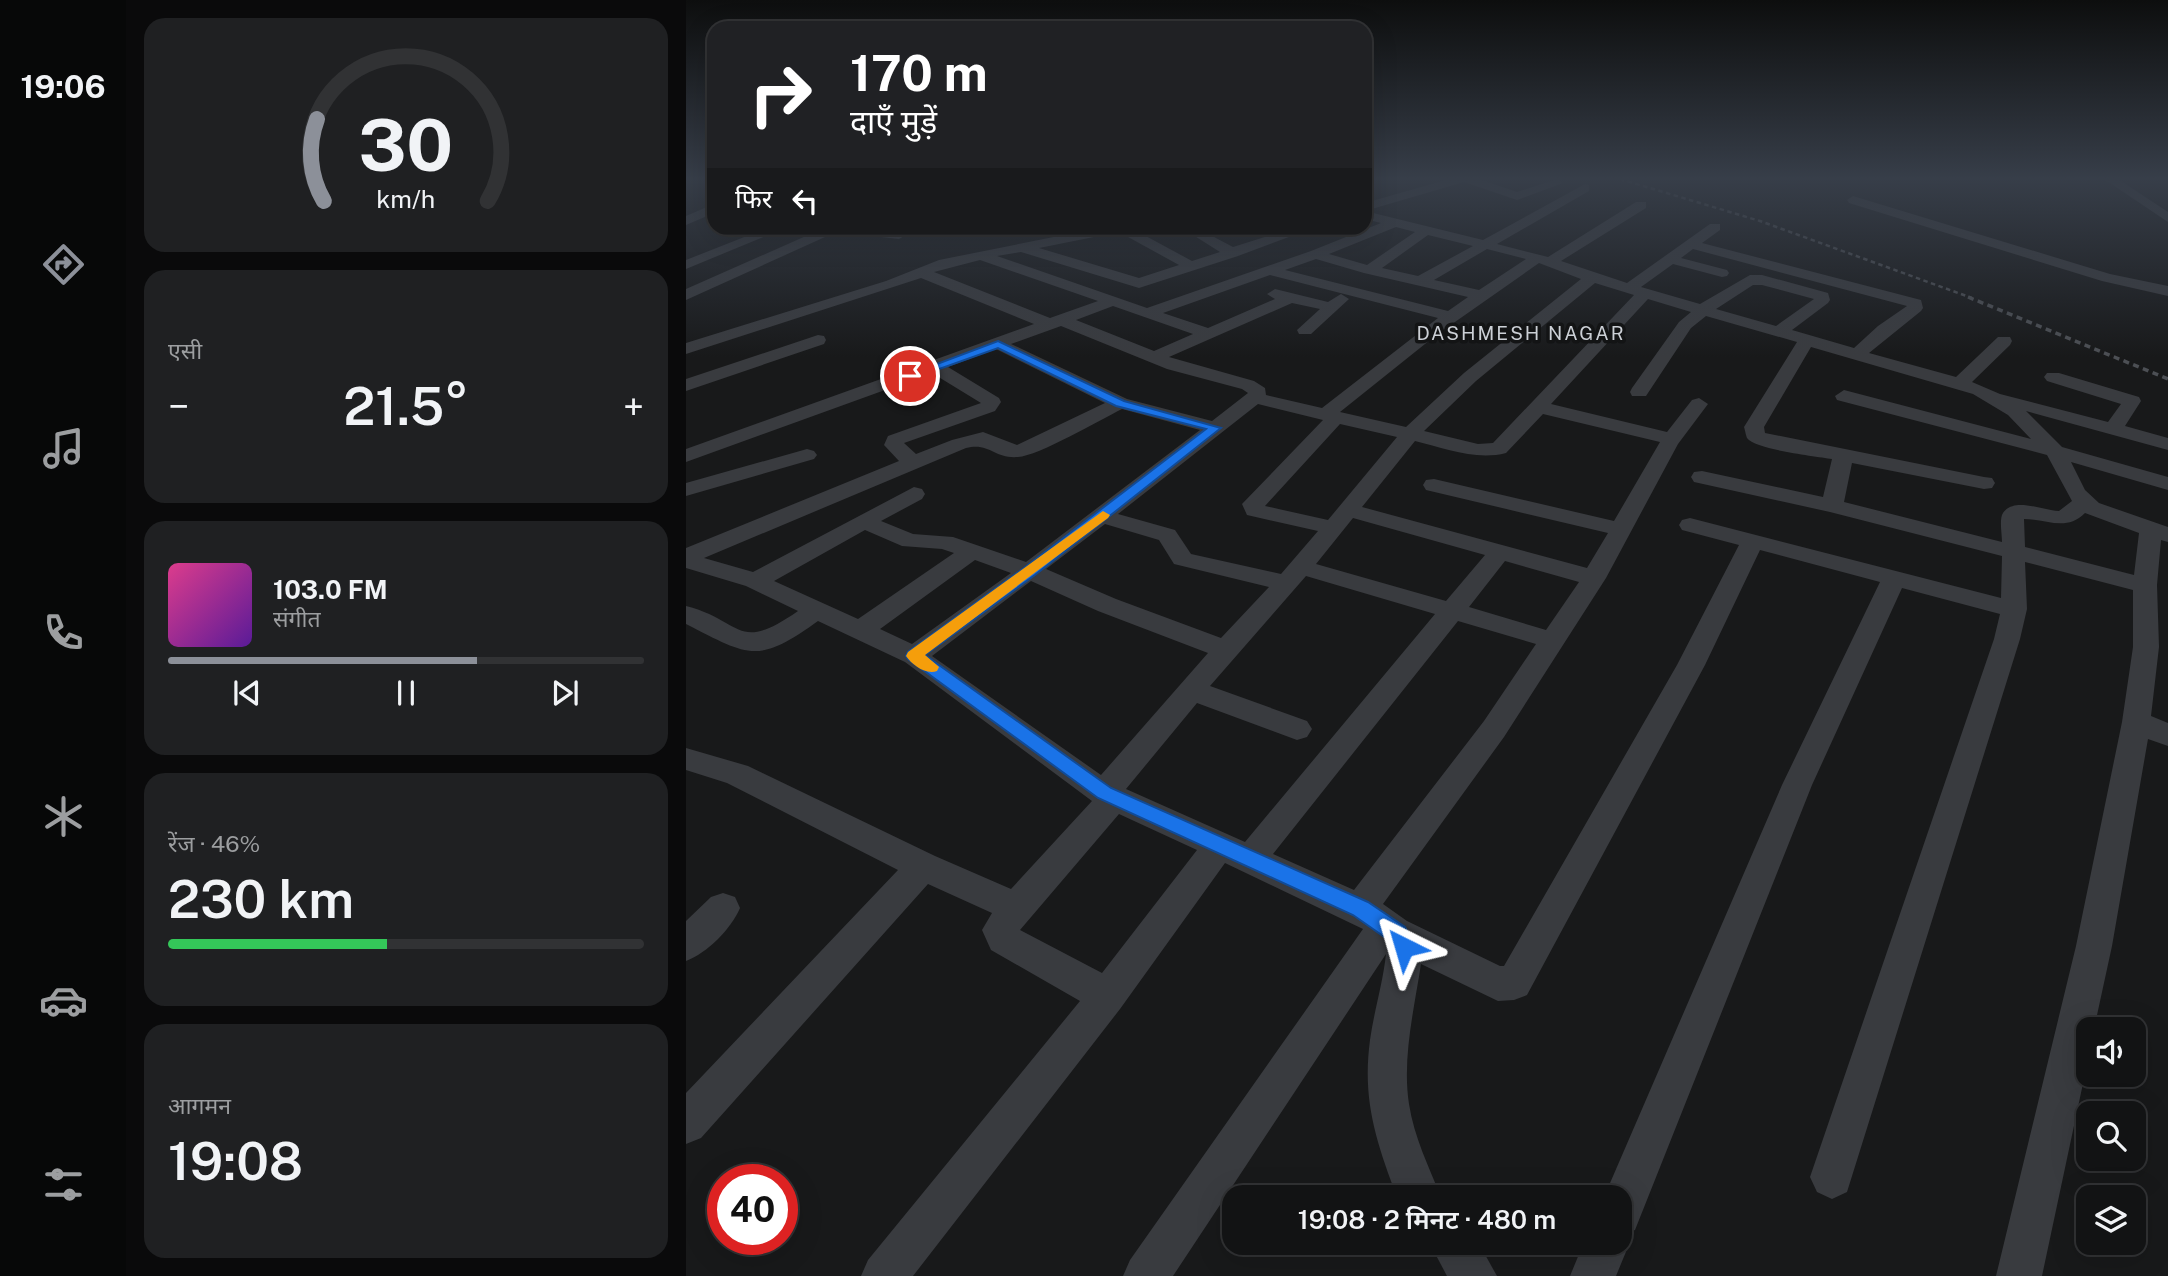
<!DOCTYPE html>
<html lang="hi">
<meta charset="utf-8">
<style>
body{margin:0;font-family:"Public Sans","Noto Sans Devanagari",sans-serif;background:#1f2022;color:#f1f3f6;height:100vh;display:flex;flex-direction:column;font-size:26px;white-space:nowrap}
*{box-sizing:border-box;margin:0}
p{font-size:23px;color:#9c9ea0}
.icon{flex:none;width:38px;height:38px;fill:none;stroke:currentColor;stroke-width:2;stroke-linecap:round;stroke-linejoin:round}
.map{position:relative;flex:1;overflow:hidden}
.details{display:flex;flex-direction:column;gap:18px;padding:18px;background:#0a0a0b;width:560px}
.details>*{flex:none}
.guide{position:absolute;left:21px;top:21px;width:665px;height:214px;border-radius:21px;box-shadow:0 7px 28px #0002,0 0 0 2px #313234;background:#202124;color:#fff;overflow:hidden}
.buttons{position:absolute;left:1390px;top:1017px;display:grid;gap:14px}
.buttons a{display:grid;place-items:center;width:70px;height:70px;border-radius:14px;background:#121314;box-shadow:0 7px 28px #0002,0 0 0 2px #313234;font-size:35px}
.speed{position:absolute;left:21px;top:1164px;display:flex;gap:14px;font-size:35px;font-weight:700;text-align:center}
.speed>*{display:grid;place-content:center;width:91px;height:91px;border-radius:50%;background:#121314;box-shadow:0 7px 28px #0002,0 0 0 2px #313234;line-height:1}
.speed .limit{border:10px solid #d22;background:#fff;color:#111}
.pin{position:absolute;display:grid;place-items:center;width:60px;height:60px;color:#fff;margin:-30px;border:4px solid #fff;border-radius:50%;box-shadow:0 2px 7px #0007}
.me{position:absolute;width:77px;margin:-38px;rotate:320deg;stroke-linejoin:round;filter:drop-shadow(0 0 5px #0008)}
.turn{display:flex;align-items:center;gap:24px;height:147px;padding:0 28px;font-size:32px}
.turn .icon{width:91px;height:91px;stroke-width:2.5}
.turn b{display:block;font-size:49px;line-height:60px}
.then{display:flex;align-items:center;height:66px;padding:0 28px;background:#0003;gap:14px;font-size:26px}
.big{font-size:52px;font-weight:600;line-height:1.1}
.details .card{flex:1;display:flex;flex-direction:column;justify-content:center;gap:10px;min-width:0;padding:0 24px;border-radius:21px;background:#1f2022}
.details .dial{align-items:center;gap:0}
.dial svg{height:182px;overflow:visible;fill:none;stroke:#313234;stroke-width:7;stroke-linecap:round;text-anchor:middle}
.dial text{fill:#f1f3f6;stroke:none}
.song{display:flex;align-items:center;gap:21px}
.cover{width:84px;height:84px;border-radius:10px;background:linear-gradient(135deg,hsl(330 70% 55%),hsl(270 70% 35%))}
.played{height:7px;border-radius:4px;background:linear-gradient(90deg,#8c9099 65%,#313234 65%)}
.keys{display:flex;justify-content:space-around;direction:ltr}
.heat{display:flex;justify-content:space-between;align-items:center;font-size:38px;direction:ltr}
.charge{height:10px;border-radius:5px;background:linear-gradient(90deg,#34c759 46%,#313234 0)}
.trip{position:absolute;left:536px;top:1185px;width:410px;height:70px;border-radius:21px;background:#121314;box-shadow:0 7px 28px #0002,0 0 0 2px #313234;font-weight:600;line-height:70px;text-align:center}
main{display:flex;flex:1;min-height:0}
.dock{display:flex;flex-direction:column;width:126px;justify-content:space-around;align-items:center;background:#070808;color:#9c9ea0}
.dock .icon{width:49px;height:49px}
.dock .on{color:#8c9099}
.dock b{font-size:32px;color:#f1f3f6}
.map>svg:first-child{display:block}
.lines{fill:none;stroke-linecap:round;stroke-linejoin:round}
.minor{fill:#393b3f;fill-rule:evenodd}
.rail-far1{stroke:#4c4f54;stroke-width:2.5;stroke-dasharray:4.5 3.5;stroke-linecap:butt}
.rail{stroke:#4c4f54;stroke-width:3.5;stroke-dasharray:6 4.5;stroke-linecap:butt}
.route{fill:#1a73e8;stroke:#114b97;stroke-width:2}
.slow{fill:#f59e0b}
.labels{text-anchor:middle;stroke-width:7;stroke-linejoin:round;paint-order:stroke}
.far-neighbourhood-label{font-size:19px;letter-spacing:2px;fill:#ccd0d6;stroke:#131415}
</style>
<main>
<nav class="dock">
<b>19:06</b>
<svg class="icon on" aria-label="directions" viewBox="0 0 24 24"><path d="M12 3l9 9-9 9-9-9zM9 14v-3h6M13 9l2 2-2 2"/></svg>
<svg class="icon" aria-label="music" viewBox="0 0 24 24"><path d="M9 18V5l10-2v13"/><circle cx="6" cy="18" r="3"/><circle cx="16" cy="16" r="3"/></svg>
<svg class="icon" aria-label="phone" viewBox="0 0 24 24"><path d="M5 4h4l2 5-3 2q2 4 5 5l2-3 5 2v4C11 20 4 13 5 4z"/></svg>
<svg class="icon" aria-label="climate" viewBox="0 0 24 24"><path d="M12 3v18M4 7l16 10M4 17L20 7"/></svg>
<svg class="icon" aria-label="car" viewBox="0 0 24 24"><path d="M5 17H2v-5l4-1 3-4h7l3 4 3 1v5h-3M9 17h6M6 11h13"/><circle cx="7" cy="17" r="2"/><circle cx="17" cy="17" r="2"/></svg>
<svg class="icon" aria-label="filters" viewBox="0 0 24 24"><path d="M4 7h16M4 17h16"/><circle cx="9" cy="7" r="2"/><circle cx="15" cy="17" r="2"/></svg>
</nav>
<section class="details">
<div class="card dial"><svg viewBox="0 0 100 80">
<path d="M14 69A42 42 0 1 1 86 69"/>
<path d="M14 69A42 42 0 0 1 11 33" stroke="#8c9099"/>
<text x="50" y="56" font-size="32" font-weight="700">30</text>
<text x="50" y="72" font-size="11">km/h</text>
</svg></div>
<div class="card"><p>एसी</p>
<div class="heat"><a>−</a><b class="big">21.5°</b><a>+</a></div>
</div>
<div class="card">
<div class="song"><i class="cover"></i><div><b>103.0 FM</b><p>संगीत</p></div></div>
<div class="played"></div>
<div class="keys"><svg class="icon" aria-label="previous" viewBox="0 0 24 24"><path d="M18 5L8 12l10 7zM5 5v14"/></svg><svg class="icon" aria-label="pause" viewBox="0 0 24 24"><path d="M8 5v14M16 5v14"/></svg><svg class="icon" aria-label="next" viewBox="0 0 24 24"><path d="M6 5l10 7-10 7zM19 5v14"/></svg></div>
</div>
<div class="card"><p>रेंज · 46%</p><b class="big">230 km</b><div class="charge"></div></div>
<div class="card"><p>आगमन</p><b class="big">19:08</b></div>
</section>
<div class="map">
<svg width="1482" height="1276" viewBox="0 0 1482 1276">
<rect width="100%" height="100%" fill="#18191a"/>
<g class="lines">
<g class="minor">
<polygon points="763,179 793,179 831,192 871,179 877,183 831,200 778,182 679,211 679,203"/>
<polygon points="1418,179 1432,179 1482,212 1482,222"/>
<path d="M 899,184 L 903,185 L 903,191 L 811,244 L 862,257 L 950,202 L 960,202 L 960,208 L 875,261 L 941,283 L 1024,224 L 1034,224 L 1034,230 L 1016,243 L 1235,300 L 1237,308 L 1235,311 L 1183,353 L 1270,377 L 1312,337 L 1324,337 L 1326,341 L 1324,345 L 1286,382 L 1314,394 L 1422,422 L 1435,404 L 1361,381 L 1358,377 L 1361,373 L 1373,373 L 1453,397 L 1455,401 L 1439,426 L 1482,438 L 1482,450 L 1340,411 L 1376,447 L 1482,477 L 1482,490 L 1385,462 L 1399,490 L 1413,503 L 1482,527 L 1482,542 L 1475,540 L 1471,585 L 1473,647 L 1465,716 L 1482,723 L 1482,746 L 1462,739 L 1426,946 L 1408,1029 L 1402,1029 L 1402,1060 L 1356,1276 L 1310,1276 L 1390,946 L 1436,722 L 1447,647 L 1447,590 L 1339,562 L 1341,609 L 1334,639 L 1161,1192 L 1146,1199 L 1131,1192 L 1124,1177 L 1308,639 L 1314,614 L 1216,588 L 1126,785 L 949,1230 L 940,1233 L 944,1242 L 930,1276 L 884,1276 L 898,1242 L 933,1242 L 933,1197 L 918,1197 L 1096,785 L 1194,582 L 1074,550 L 1019,665 L 841,995 L 828,1000 L 812,1001 L 735,964 C 728,1010 716,1058 723,1104 C 728,1137 743,1167 755,1197 L 711,1197 C 690,1141 676,1100 684,1040 C 688,1011 697,983 700,954 L 487,1276 L 437,1276 L 444,1260 L 677,929 L 539,863 L 434,1009 L 227,1276 L 175,1276 L 182,1260 L 394,1001 L 305,950 L 296,930 L 306,913 L 242,884 L 15,1138 L 0,1144 L 0,1093 L 212,870 L 41,783 L 0,770 L 0,748 L 62,766 L 249,856 L 325,889 L 406,801 L 219,662 L 132,621 C 71,665 63,656 0,624 L 0,606 C 58,621 50,654 112,611 L 60,586 L 0,568 L 0,548 L 213,461 L 198,445 L 202,436 L 295,403 L 246,373 L 0,462 L 0,449 L 348,324 L 235,278 L 0,354 L 0,343 L 200,281 L 253,260 L 413,228 L 445,228 L 506,261 L 534,252 L 496,228 L 511,228 L 547,247 L 608,228 L 627,228 L 552,256 L 453,288 L 335,252 L 311,256 L 461,308 L 625,251 L 695,223 L 679,219 L 679,211 L 797,240 ZM 710,227 L 729,232 L 681,265 L 643,254 ZM 433,232 L 493,265 L 453,278 L 353,248 ZM 742,235 L 787,246 L 732,276 L 696,268 ZM 801,249 L 840,259 L 793,290 L 748,280 ZM 1007,249 L 1221,306 L 1192,326 L 1168,348 L 1106,330 L 1142,303 L 1144,300 L 1142,293 L 1076,275 L 1064,275 L 1014,304 L 955,287 L 987,264 L 1036,277 L 1041,276 L 1043,273 L 1041,270 L 995,258 ZM 630,259 L 678,273 L 782,297 L 762,311 L 599,270 ZM 294,260 L 412,301 L 364,318 L 248,272 ZM 853,263 L 895,279 L 778,373 L 720,427 L 654,412 L 749,336 ZM 584,275 L 752,318 L 636,408 L 580,395 L 579,388 L 568,381 L 483,357 L 606,303 L 634,309 L 611,330 L 613,334 L 625,334 L 663,299 L 655,294 L 642,302 L 589,289 L 581,294 L 589,299 L 522,328 L 477,313 ZM 909,283 L 948,295 L 807,443 L 792,444 L 738,431 L 790,381 ZM 1067,285 L 1076,285 L 1128,299 L 1090,326 L 1030,309 ZM 962,299 L 1005,312 L 993,322 L 946,388 L 944,392 L 946,396 L 960,396 L 1005,328 L 1020,316 L 1111,342 L 1058,427 C 1059,430 1060,436 1061,438 C 1070,450 1129,456 1146,459 L 1137,497 L 1016,471 L 1008,472 L 1005,477 L 1008,482 L 1144,512 L 1316,556 L 1315,598 L 1004,518 L 996,520 L 993,525 L 996,530 L 1053,545 L 991,665 L 818,966 L 814,966 L 721,921 L 697,904 L 818,737 L 920,578 L 992,444 L 1022,404 L 1013,398 L 1006,400 L 981,432 L 865,404 ZM 427,306 L 507,334 L 468,351 L 390,320 ZM 375,326 L 481,369 L 556,389 L 562,393 L 526,421 L 441,399 L 325,344 ZM 1125,347 L 1287,394 L 1322,415 L 1345,439 L 1158,390 L 1149,396 L 1151,400 L 1361,455 L 1386,501 L 1373,511 C 1358,511 1328,496 1317,513 C 1313,519 1316,534 1316,542 L 1158,502 L 1166,463 L 1298,489 L 1306,488 L 1309,483 L 1306,478 L 1298,477 L 1079,433 L 1078,427 ZM 310,349 L 419,403 L 331,445 L 297,432 L 266,440 L 230,454 L 218,443 L 309,411 L 315,402 L 313,398 L 262,367 ZM 572,404 L 637,420 L 556,504 L 561,515 L 632,531 L 595,574 L 505,554 L 489,530 L 432,514 ZM 436,409 L 514,430 L 340,562 L 267,537 L 227,534 L 195,521 L 236,499 L 239,494 L 236,489 L 228,487 L 67,572 L 18,558 L 280,448 C 304,442 308,459 332,457 C 352,456 414,420 436,409 ZM 857,414 L 974,442 L 928,521 L 748,479 L 740,480 L 737,485 L 740,490 L 922,533 L 901,568 L 676,507 L 729,441 C 758,448 790,461 820,453 ZM 654,424 L 711,437 L 642,520 L 579,506 ZM 1399,513 L 1453,533 L 1448,575 L 1339,547 L 1338,519 C 1361,519 1380,532 1399,513 ZM 667,518 L 799,555 L 760,601 L 630,564 ZM 419,524 L 473,540 L 488,564 L 583,587 L 535,638 L 430,599 L 360,569 ZM 179,530 L 216,546 L 256,549 L 268,553 L 172,619 L 88,581 ZM 289,560 L 325,573 L 226,644 L 194,629 ZM 819,561 L 893,582 L 860,630 L 783,607 ZM 620,576 L 749,614 L 559,842 L 440,789 L 511,703 L 611,740 L 621,737 L 626,729 L 621,721 L 524,686 ZM 345,581 L 412,611 L 522,653 L 415,775 L 246,656 ZM 772,621 L 850,644 L 798,721 L 668,890 L 587,854 ZM 433,814 L 511,850 L 416,973 L 334,930 Z"/>
<polygon points="1167,196 1424,274 1482,286 1482,296 1416,281 1163,203 1161,200"/>
<polygon points="28,204 28,213 0,225 0,216"/>
<polygon points="81,228 99,228 0,269 0,260"/>
<path d="M 138,228 C 158,228 205,223 220,235 L 213,239 L 150,232 L 0,300 L 0,289 Z"/>
<polygon points="264,228 344,228 351,232 344,236 266,235 259,231"/>
<polygon points="132,335 138,336 140,340 138,344 0,391 0,379"/>
<polygon points="121,449 128,451 131,455 128,459 0,496 0,483"/>
<path d="M 37,893 L 49,897 L 54,908 C 45,929 21,953 0,961 L 0,921 L 25,897 Z"/>
<polygon points="743,1242 792,1242 811,1276 761,1276"/>
</g>
<polyline class="rail-far1" points="934,179 1074,221 1286,298"/>
<polyline class="rail" points="1282,297 1482,379"/>
</g>
<linearGradient id="sky" x2="0" y2="1"><stop stop-color="#0d0e0e"/><stop offset="0.5" stop-color="#373e49"/><stop offset="1" stop-color="#373e49" stop-opacity="0"/></linearGradient>
<rect width="1482" height="357" fill="url(#sky)"/>
<polygon class="route" points="312,341 438,401 535,428 349,575 239,655 425,788 682,902 719,927 729,947 725,954 718,957 710,954 704,941 667,915 412,798 222,659 220,656 222,652 338,568 520,429 430,406 312,348 228,378 219,376"/>
<path class="slow" d="M 417,511 L 424,515 L 422,518 L 239,655 L 253,667 L 251,671 C 240,675 226,665 220,656 L 222,652 Z"/>
<g class="labels">
<g class="far-neighbourhood-label">
<text x="835" y="340">DASHMESH NAGAR</text>
</g>
</g>
</svg>
<div class="buttons">
<a><svg class="icon" aria-label="sound" viewBox="0 0 24 24"><path d="M4 9h4l5-4v14l-5-4H4zM17 9q2 3 0 6"/></svg></a>
<a><svg class="icon" aria-label="search" viewBox="0 0 24 24"><circle cx="10" cy="10" r="6"/><path d="M15 15l6 6"/></svg></a>
<a><svg class="icon" aria-label="layers" viewBox="0 0 24 24"><path d="M12 4l9 5-9 5-9-5zM3 14l9 5 9-5"/></svg></a>
</div>
<div class="speed"><div class="limit">40</div></div>
<div class="pin" style="left:224px;top:376px;background:#d93025"><svg class="icon" aria-label="arrive" viewBox="0 0 24 24"><path d="M6 21V4h12l-3 4 3 4H6"/></svg></div>
<svg class="me" style="left:718px;top:947px" viewBox="-20 -20 40 40"><path d="M0-17L14 15 0 8-14 15z" fill="#1a73e8" stroke="#fff" stroke-width="4"/></svg>
<div class="trip">19:08 · 2 मिनट · 480 m</div>
<div class="guide">
<div class="turn"><svg class="icon" aria-label="right" viewBox="0 0 24 24"><path d="M7 20v-9h11M14 6l5 5-5 5"/></svg><div><b>170 m</b>दाएँ मुड़ें</div></div>
<div class="then">फिर<svg class="icon" aria-label="left" viewBox="0 0 24 24"><path d="M17 20v-9H6M10 6l-5 5 5 5"/></svg></div>
</div>
</div>
</main>
